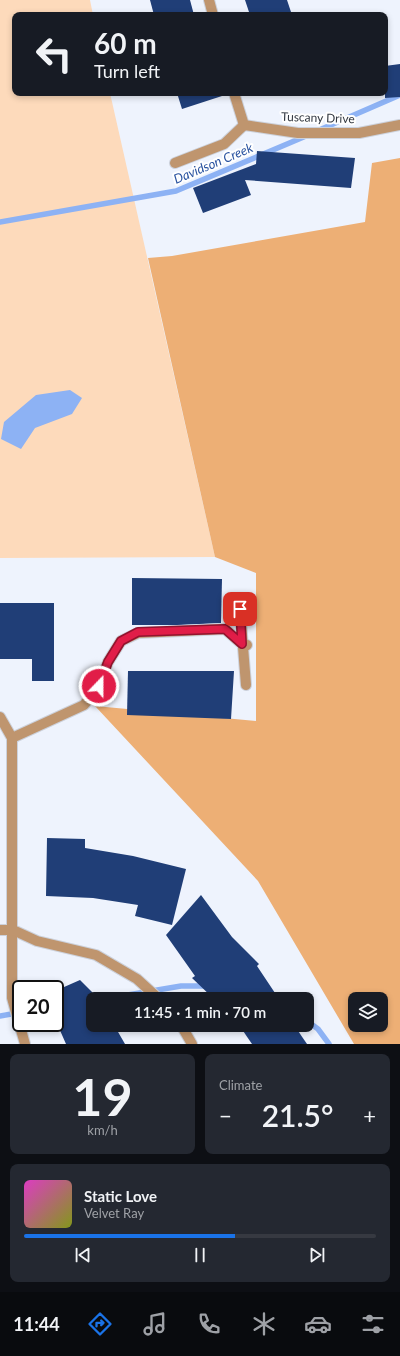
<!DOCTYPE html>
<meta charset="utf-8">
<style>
body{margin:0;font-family:Lato,sans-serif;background:#242831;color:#f1f3f6;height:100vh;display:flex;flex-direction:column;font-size:15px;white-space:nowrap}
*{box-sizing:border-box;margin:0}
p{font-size:13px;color:#9ea1a6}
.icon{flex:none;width:22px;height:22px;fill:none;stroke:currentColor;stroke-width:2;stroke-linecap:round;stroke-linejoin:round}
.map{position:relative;height:1044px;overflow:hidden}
.sheet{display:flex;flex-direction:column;gap:10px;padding:10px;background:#0d0f14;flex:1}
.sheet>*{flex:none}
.guide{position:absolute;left:12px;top:12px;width:376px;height:84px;border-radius:8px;box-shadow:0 2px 6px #0003;background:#171b24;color:#f1f3f6;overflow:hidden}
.buttons{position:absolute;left:348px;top:992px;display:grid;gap:8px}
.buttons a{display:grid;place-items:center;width:40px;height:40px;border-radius:8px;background:#171b24;box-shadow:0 2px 6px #0003;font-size:20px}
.speed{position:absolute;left:12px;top:980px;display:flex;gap:8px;font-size:20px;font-weight:700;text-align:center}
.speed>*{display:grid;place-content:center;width:52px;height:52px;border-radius:50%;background:#171b24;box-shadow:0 2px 6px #0003;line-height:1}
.speed .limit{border:2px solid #111;border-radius:6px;background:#fff;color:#111}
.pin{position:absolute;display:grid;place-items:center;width:34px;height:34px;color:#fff;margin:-17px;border-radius:8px;box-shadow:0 2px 6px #0006}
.me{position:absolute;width:44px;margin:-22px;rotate:22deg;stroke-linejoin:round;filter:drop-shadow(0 0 3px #0008)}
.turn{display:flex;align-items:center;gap:14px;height:84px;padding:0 16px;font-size:18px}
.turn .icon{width:52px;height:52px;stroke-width:2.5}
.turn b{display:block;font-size:28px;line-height:34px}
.big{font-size:30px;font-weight:600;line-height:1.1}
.sheet .tile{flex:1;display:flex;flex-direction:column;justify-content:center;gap:6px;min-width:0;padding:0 14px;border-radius:8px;background:#242831}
.sheet .dial{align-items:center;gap:0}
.dial b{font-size:52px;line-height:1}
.song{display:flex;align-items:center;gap:12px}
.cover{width:48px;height:48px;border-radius:6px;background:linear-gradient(135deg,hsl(310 70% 55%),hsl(70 70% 35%))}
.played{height:4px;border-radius:2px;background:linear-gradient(90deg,#1a73e8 60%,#363941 60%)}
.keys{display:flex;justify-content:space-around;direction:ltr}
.heat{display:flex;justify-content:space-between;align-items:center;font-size:22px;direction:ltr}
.sheet .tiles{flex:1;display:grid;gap:10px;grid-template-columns:1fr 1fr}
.tile:last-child{grid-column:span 2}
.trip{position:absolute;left:86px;top:992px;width:228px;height:40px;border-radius:8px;background:#171b24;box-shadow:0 2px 6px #0003;font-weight:600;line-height:40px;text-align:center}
.menu{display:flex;height:64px;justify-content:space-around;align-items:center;background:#090b0e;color:#9ea1a6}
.menu .icon{width:28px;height:28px}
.menu .on{color:#1a73e8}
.menu b{font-size:18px;color:#f1f3f6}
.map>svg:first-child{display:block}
.green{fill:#fddabb}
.forest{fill:#edaf75;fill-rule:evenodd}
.water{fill:#8db2f4}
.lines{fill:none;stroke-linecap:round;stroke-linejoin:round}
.stream{stroke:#8db2f4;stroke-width:5.5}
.building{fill:#203e77}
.lane-casing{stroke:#ccd1db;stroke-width:12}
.street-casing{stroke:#ccd1db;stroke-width:12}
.lane{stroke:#bf956e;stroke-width:10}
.street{stroke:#bf956e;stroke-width:10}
.route-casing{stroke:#92132f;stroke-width:10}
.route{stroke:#e11d48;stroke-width:7}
.labels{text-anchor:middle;stroke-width:4;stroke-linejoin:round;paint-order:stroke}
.street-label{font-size:12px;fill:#323841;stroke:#fff}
.water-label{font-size:13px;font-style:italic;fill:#2a53a0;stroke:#fff}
</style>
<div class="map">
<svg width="400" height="1044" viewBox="0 0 400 1044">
<rect width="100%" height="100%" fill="#eef3fd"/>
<polygon class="green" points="0,0 90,0 93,15 15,15 15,93 110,93 215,557 0,558"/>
<path class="forest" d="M 400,158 L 400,1044 L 354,1044 L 258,881 L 95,706 L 256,721 L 256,573 L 215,557 L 148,258 L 172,256 L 365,222 L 372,163 ZM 355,999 L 381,999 L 381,1025 L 355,1025 Z"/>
<polygon class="water" points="70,390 82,398 72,414 35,428 21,449 1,439 4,422 36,395"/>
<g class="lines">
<g class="stream">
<polyline points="317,131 400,95"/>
<polyline points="0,222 176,191 306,136"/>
<polyline points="104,999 181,986 208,986"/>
<polyline points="0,1016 17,1013"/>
<polyline points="307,1021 318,1029 329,1044"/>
</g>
</g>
<g class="building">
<polygon points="150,0 190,0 194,15 154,15"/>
<polygon points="245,0 287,0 292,15 250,15"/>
<polygon points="400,64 400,97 385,98 385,66"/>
<polygon points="177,93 222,93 222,96 182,109"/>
<polygon points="257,151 355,158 351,188 245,180 251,195 203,213 193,188 256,164"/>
<polygon points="132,578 222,579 221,623 177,625 132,625"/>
<polygon points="0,603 54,603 54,681 32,681 32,659 0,659"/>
<polygon points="128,671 234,671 231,719 127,715"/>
<polygon points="47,838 85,839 85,848 133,856 186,869 172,925 135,916 138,905 93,898 46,896"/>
<polygon points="201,895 232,937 259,964 257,966 279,999 214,999 192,978 195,976 166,935"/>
<polygon points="80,980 99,999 93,999 93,1025 114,1025 125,1044 66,1044 55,1019 55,991"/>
<polygon points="239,1025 294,1025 307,1044 252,1044"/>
</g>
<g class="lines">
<defs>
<g id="lane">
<polyline points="240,609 246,685"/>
<polyline points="12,738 84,705 99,686 108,662 121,641 138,633 225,629 242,644 247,645"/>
</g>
<g id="street">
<polyline points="209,0 213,15"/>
<polyline points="234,93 244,125 298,133 359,133 400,125"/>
<polyline points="175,163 224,144 244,125"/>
<polyline points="0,717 12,738 12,998 25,1044"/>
<polyline points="0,930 13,930 37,941 96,955 137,979 159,999"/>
<polyline points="181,1025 192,1044"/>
</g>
</defs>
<use href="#lane" class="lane-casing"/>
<use href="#street" class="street-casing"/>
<use href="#lane" class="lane"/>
<use href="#street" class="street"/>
</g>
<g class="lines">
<defs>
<polyline id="route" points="99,686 108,662 121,641 138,632 225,629 242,644 240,609"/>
</defs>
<use href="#route" class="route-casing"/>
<use href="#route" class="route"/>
</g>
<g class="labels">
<g class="street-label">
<text transform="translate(318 118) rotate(2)" y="4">Tuscany Drive</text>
</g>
<g class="water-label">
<text transform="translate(213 163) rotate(-23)" y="5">Davidson Creek</text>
</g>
</g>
</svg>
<div class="buttons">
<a><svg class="icon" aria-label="layers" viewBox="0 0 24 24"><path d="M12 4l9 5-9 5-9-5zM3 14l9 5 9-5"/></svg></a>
</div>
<div class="speed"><div class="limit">20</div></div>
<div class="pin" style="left:240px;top:609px;background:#d93025"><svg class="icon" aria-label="arrive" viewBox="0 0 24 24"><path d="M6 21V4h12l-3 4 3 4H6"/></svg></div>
<svg class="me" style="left:99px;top:686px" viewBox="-20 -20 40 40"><circle r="17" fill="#e11d48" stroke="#fff" stroke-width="3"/><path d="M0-11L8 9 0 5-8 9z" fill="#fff"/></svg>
<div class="trip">11:45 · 1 min · 70 m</div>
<div class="guide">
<div class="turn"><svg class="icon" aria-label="left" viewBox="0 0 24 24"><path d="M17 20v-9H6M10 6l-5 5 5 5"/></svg><div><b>60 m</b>Turn left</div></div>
</div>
</div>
<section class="sheet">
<div class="tiles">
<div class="tile dial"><b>19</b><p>km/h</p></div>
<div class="tile"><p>Climate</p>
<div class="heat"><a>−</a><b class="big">21.5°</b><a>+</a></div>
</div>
<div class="tile">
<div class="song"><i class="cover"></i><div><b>Static Love</b><p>Velvet Ray</p></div></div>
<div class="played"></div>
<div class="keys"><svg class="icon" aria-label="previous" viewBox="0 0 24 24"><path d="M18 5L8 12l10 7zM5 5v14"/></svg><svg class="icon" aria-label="pause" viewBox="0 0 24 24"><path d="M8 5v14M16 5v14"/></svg><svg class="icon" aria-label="next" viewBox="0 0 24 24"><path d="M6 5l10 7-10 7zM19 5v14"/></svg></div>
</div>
</div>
</section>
<nav class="menu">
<b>11:44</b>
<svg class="icon on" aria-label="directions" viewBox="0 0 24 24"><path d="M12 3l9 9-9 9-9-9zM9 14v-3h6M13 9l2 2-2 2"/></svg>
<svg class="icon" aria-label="music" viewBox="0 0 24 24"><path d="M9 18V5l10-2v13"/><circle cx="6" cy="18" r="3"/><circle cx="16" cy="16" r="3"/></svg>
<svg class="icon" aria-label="phone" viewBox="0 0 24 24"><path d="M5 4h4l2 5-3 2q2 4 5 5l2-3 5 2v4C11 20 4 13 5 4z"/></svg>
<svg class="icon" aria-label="climate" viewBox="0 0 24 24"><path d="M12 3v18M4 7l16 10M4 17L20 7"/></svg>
<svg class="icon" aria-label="car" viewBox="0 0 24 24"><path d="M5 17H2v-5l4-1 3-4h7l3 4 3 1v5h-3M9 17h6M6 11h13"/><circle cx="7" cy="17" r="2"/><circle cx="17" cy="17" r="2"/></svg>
<svg class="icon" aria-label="filters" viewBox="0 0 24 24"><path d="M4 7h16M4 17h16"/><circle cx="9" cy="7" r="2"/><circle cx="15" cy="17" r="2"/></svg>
</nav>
